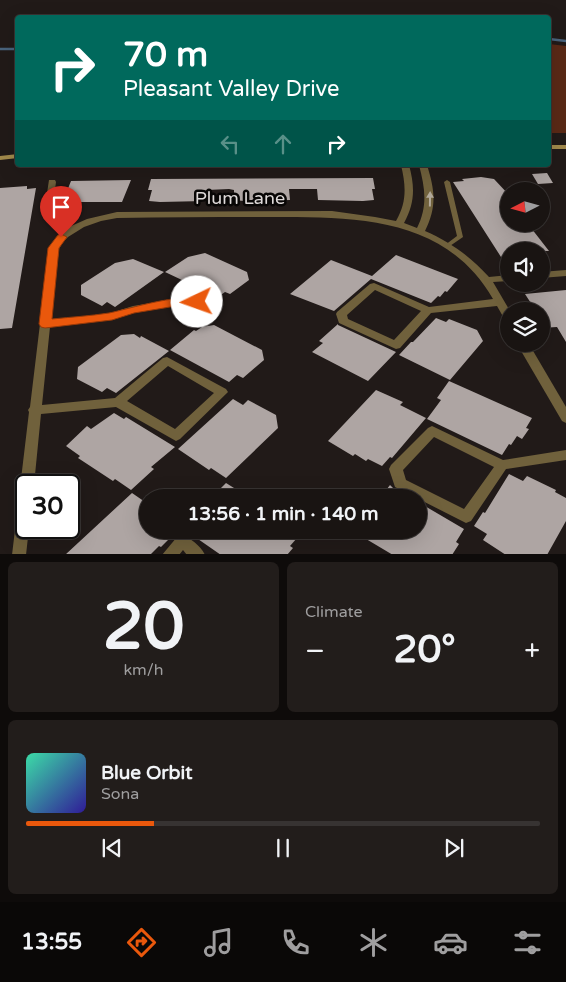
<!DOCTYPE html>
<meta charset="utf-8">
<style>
body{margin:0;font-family:"Varela Round",sans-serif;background:#221d1b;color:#f1f3f6;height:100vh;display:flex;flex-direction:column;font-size:19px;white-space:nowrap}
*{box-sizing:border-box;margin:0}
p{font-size:16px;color:#9f9e9f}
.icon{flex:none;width:28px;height:28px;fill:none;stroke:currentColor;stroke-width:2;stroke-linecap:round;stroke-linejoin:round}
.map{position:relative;height:554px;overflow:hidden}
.drawer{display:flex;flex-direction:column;gap:8px;padding:8px;background:#0e0b0a;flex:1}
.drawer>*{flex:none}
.guide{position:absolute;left:15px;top:15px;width:536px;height:152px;border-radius:5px;box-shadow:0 5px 20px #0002,0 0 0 1px #373332;background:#00695c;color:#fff;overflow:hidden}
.needle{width:32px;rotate:264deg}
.controls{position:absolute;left:500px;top:182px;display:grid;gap:10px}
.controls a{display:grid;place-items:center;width:50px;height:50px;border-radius:50%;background:#191412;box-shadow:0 5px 20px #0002,0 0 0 1px #373332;font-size:25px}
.speed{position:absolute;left:15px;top:474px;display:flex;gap:10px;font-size:25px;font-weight:700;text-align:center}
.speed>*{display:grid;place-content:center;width:65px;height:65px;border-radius:50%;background:#191412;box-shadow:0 5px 20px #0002,0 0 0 1px #373332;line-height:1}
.speed .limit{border:2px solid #111;border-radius:8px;background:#fff;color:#111}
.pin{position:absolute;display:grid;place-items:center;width:42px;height:42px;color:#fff;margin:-51px -21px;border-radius:50% 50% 50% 0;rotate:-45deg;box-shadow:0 0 5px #0007}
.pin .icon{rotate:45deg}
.me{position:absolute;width:55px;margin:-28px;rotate:267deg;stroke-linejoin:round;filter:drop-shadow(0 0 4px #0008)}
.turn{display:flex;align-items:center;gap:18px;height:105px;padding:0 25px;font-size:22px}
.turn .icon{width:65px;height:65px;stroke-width:2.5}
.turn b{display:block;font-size:35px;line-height:42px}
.lanes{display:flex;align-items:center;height:48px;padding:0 25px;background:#0003;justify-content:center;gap:25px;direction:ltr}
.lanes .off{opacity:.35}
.big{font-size:38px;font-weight:800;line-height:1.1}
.drawer .tile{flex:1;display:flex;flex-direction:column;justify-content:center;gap:8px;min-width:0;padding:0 18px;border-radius:8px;background:#221d1b}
.drawer .dial{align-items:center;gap:0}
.dial b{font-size:65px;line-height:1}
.song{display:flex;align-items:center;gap:15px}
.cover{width:60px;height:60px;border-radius:8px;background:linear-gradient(135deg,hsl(160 70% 55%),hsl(250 70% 35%))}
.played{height:5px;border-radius:2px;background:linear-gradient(90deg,#ea580c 25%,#373332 25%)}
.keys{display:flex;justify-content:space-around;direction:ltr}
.heat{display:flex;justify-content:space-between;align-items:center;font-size:28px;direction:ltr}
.drawer .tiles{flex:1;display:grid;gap:8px;grid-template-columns:1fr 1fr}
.tile:last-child{grid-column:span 2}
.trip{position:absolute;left:139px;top:489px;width:288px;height:50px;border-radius:25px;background:#191412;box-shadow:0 5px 20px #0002,0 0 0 1px #373332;font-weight:800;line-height:50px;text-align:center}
.tabs{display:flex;height:80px;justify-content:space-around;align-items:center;background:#0a0807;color:#9f9e9f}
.tabs .icon{width:35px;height:35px}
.tabs .active{color:#ea580c}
.tabs b{font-size:22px;color:#f1f3f6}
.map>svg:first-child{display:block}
.green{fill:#5a2916}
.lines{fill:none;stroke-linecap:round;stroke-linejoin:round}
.stream{stroke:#49637c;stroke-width:2.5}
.building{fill:#aea5a3}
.service{fill:#70613c;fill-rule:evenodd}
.minor{fill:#70613c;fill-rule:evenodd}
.secondary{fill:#a1894b;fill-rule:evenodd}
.oneway{fill:#b2a99a}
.route{fill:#ea580c;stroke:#983908}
.labels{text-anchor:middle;stroke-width:5;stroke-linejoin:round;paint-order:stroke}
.street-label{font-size:18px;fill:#ded9d8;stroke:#080605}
</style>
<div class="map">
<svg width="566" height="555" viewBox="0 0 566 555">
<rect width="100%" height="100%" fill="#211a18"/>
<polygon class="green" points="549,44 566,46 566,133 549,133"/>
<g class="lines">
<g class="stream">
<polyline points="549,39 566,41"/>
<polyline points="0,49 18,49"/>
</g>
</g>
<g class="building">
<polygon points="547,173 553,183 538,184 532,174"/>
<polygon points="481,177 494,179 509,195 509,224 528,224 549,251 509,251 509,256 501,257 453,182 464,181 462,179"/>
<polygon points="373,178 375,189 372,189 374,200 363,201 318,200 317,189 289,189 290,200 244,201 234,200 234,190 229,189 207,190 205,201 160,202 149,201 152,190 148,190 151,179"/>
<polygon points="131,180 122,202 66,202 70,191 67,191 71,181"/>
<polygon points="27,186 27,189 36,188 12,328 0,329 0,188"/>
<polygon points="205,253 247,272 249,280 230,294 225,292 218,297 165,272 188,257"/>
<polygon points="396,255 458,279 447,292 445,291 440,297 438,296 431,303 371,279 334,311 290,294 331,260 372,276"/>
<polygon points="133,259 164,272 115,307 107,302 102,306 81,295 81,285 115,263"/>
<polygon points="566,290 566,342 557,327 541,328 541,311 536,311 525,294"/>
<polygon points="436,318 446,322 449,319 477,330 483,341 450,380 399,355 411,342 413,342"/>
<polygon points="338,324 338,325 396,352 368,381 312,352 323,343 319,341"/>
<polygon points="214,325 262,350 264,360 243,378 237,375 229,382 170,350 194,330 196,331 202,327"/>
<polygon points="134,334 140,338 141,336 169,351 116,393 107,388 102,392 77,379 78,367 121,335"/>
<polygon points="449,381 532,418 526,428 529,429 522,439 517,436 511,445 509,444 502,455 427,419 441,400 437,398"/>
<polygon points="376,390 403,402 400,405 426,418 392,458 390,457 382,466 368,459 366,461 355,454 353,456 328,441"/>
<polygon points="233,399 243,405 248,400 276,415 278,428 226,478 211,468 209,470 178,449"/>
<polygon points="114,413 124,419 126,417 175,447 151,467 154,469 131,490 115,479 113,481 78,458 80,456 66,446 87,426 91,429"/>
<polygon points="509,474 523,481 527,476 556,490 555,492 566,498 566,521 547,555 506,555 483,540 487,534 474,526 483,512 485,513"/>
<polygon points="226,483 250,498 211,498"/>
<polygon points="390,485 394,489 412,498 380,498"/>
<polygon points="132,493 148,504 148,530 178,530 161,547 159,546 150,555 65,555"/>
<polygon points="418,502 464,529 456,542 459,544 452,555 393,555 351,530 418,530"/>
<polygon points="185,530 295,530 297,538 290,546 293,548 287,555 221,555"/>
</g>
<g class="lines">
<polygon class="service" points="447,180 450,182 463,237 447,248 444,246 445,245 457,236 444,182"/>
<g class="minor">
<path d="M 401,165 L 409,165 C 415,187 415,203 404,223 L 417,228 C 428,206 425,188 419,165 L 427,165 C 435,191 437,206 425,231 C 450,242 470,256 489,277 L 509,275 L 509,281 L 493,282 L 510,311 L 509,311 L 509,321 L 505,320 L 497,306 L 431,313 L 400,348 L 396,349 L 339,323 L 336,314 L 337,312 L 370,284 L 374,283 L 429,307 L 493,299 C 443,212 346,217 257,217 C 210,217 164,217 117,218 L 101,221 L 84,227 L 68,237 L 62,243 L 59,249 L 51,320 L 111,313 L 133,306 L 170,300 L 210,298 L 215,301 L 210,304 L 170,306 L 135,312 L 112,319 L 50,327 L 42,405 L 115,398 L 163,358 L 167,357 L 226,389 L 228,392 L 180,439 L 176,441 L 116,407 L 41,414 L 34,485 L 26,485 L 26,528 L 29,528 L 26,555 L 12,555 L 29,412 L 28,410 L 30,407 L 49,249 L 55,239 L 63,231 L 51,224 L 44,213 L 49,180 L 55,180 L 56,182 L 52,213 L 57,220 L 69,227 L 87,219 L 117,212 L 332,211 L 375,217 L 396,221 C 407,202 406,186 401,165 ZM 375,290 L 421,311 L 394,340 L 348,319 L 347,315 ZM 168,366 L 214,393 L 175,429 L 127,401 Z"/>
<polygon points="566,270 566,276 541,278 541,272"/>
<polygon points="517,344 529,344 566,407 566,423 562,421"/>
<path d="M 432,426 L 503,460 L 566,450 L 566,460 L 506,469 L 471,521 L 466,523 L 395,487 L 389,469 L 391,465 L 428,428 ZM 434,437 L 494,467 L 464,509 L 406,480 L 403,470 Z"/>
<path d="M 182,535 C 190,538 201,546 205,555 L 187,555 L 183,550 L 179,555 L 162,555 L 177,537 Z"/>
</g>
<g class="secondary">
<rect x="549" y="145" width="17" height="4"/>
<polygon points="18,154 18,158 0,160 0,156"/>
</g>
</g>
<defs><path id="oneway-solid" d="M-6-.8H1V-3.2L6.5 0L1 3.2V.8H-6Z" transform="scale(1.25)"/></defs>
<use class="oneway" href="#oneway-solid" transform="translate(430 199) rotate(-89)"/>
<path class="route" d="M 61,234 L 67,237 L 59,248 L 52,319 C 71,317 90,316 109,313 C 125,310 192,289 203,302 L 197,306 L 170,307 L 134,313 L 112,320 L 45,328 L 41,327 L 39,324 L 48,248 L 58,235 Z"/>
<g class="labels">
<g class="street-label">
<text x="240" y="204">Plum Lane</text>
</g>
</g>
</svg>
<div class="controls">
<a><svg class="needle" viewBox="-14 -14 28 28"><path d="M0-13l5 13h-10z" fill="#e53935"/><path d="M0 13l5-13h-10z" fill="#9f9e9f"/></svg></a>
<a><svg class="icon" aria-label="sound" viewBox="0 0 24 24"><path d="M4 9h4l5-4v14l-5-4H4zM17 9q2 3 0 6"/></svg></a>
<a><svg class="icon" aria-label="layers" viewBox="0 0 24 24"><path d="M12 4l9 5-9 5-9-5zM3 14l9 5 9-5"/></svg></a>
</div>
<div class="speed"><div class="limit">30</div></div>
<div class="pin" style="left:61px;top:237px;background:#d93025"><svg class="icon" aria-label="arrive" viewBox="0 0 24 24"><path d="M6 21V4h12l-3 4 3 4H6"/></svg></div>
<svg class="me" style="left:197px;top:302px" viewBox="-20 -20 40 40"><circle r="19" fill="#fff"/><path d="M0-13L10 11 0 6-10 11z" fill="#ea580c"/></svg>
<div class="trip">13:56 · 1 min · 140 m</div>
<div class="guide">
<div class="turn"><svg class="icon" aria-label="right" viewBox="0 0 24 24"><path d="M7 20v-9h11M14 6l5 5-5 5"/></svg><div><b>70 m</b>Pleasant Valley Drive</div></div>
<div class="lanes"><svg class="icon off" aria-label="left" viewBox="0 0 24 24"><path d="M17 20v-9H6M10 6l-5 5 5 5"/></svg><svg class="icon off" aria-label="ahead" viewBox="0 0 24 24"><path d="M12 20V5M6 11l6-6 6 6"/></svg><svg class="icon" aria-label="right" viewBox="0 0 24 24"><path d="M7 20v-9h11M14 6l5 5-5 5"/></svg></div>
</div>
</div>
<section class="drawer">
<div class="tiles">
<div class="tile dial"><b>20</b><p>km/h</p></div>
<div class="tile"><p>Climate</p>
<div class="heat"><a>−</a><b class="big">20°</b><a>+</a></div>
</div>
<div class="tile">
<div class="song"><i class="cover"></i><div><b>Blue Orbit</b><p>Sona</p></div></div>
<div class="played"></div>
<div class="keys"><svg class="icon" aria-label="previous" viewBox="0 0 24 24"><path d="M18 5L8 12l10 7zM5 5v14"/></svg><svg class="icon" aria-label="pause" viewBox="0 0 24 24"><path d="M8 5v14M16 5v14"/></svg><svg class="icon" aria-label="next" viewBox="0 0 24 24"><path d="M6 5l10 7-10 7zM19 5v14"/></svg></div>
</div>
</div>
</section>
<nav class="tabs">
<b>13:55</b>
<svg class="icon active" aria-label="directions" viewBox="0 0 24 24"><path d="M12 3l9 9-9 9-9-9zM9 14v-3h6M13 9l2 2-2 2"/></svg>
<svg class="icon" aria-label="music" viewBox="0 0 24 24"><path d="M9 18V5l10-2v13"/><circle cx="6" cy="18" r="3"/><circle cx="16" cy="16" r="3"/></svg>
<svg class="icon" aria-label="phone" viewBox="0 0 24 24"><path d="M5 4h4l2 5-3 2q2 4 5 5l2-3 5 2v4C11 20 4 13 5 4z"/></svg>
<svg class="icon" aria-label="climate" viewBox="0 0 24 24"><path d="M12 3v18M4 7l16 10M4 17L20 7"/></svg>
<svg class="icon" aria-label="car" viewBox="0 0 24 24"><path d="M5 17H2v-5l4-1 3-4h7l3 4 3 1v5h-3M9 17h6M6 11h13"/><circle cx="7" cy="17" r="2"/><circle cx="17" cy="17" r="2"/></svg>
<svg class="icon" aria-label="filters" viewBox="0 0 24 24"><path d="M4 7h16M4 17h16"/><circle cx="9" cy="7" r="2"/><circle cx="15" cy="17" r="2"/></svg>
</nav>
